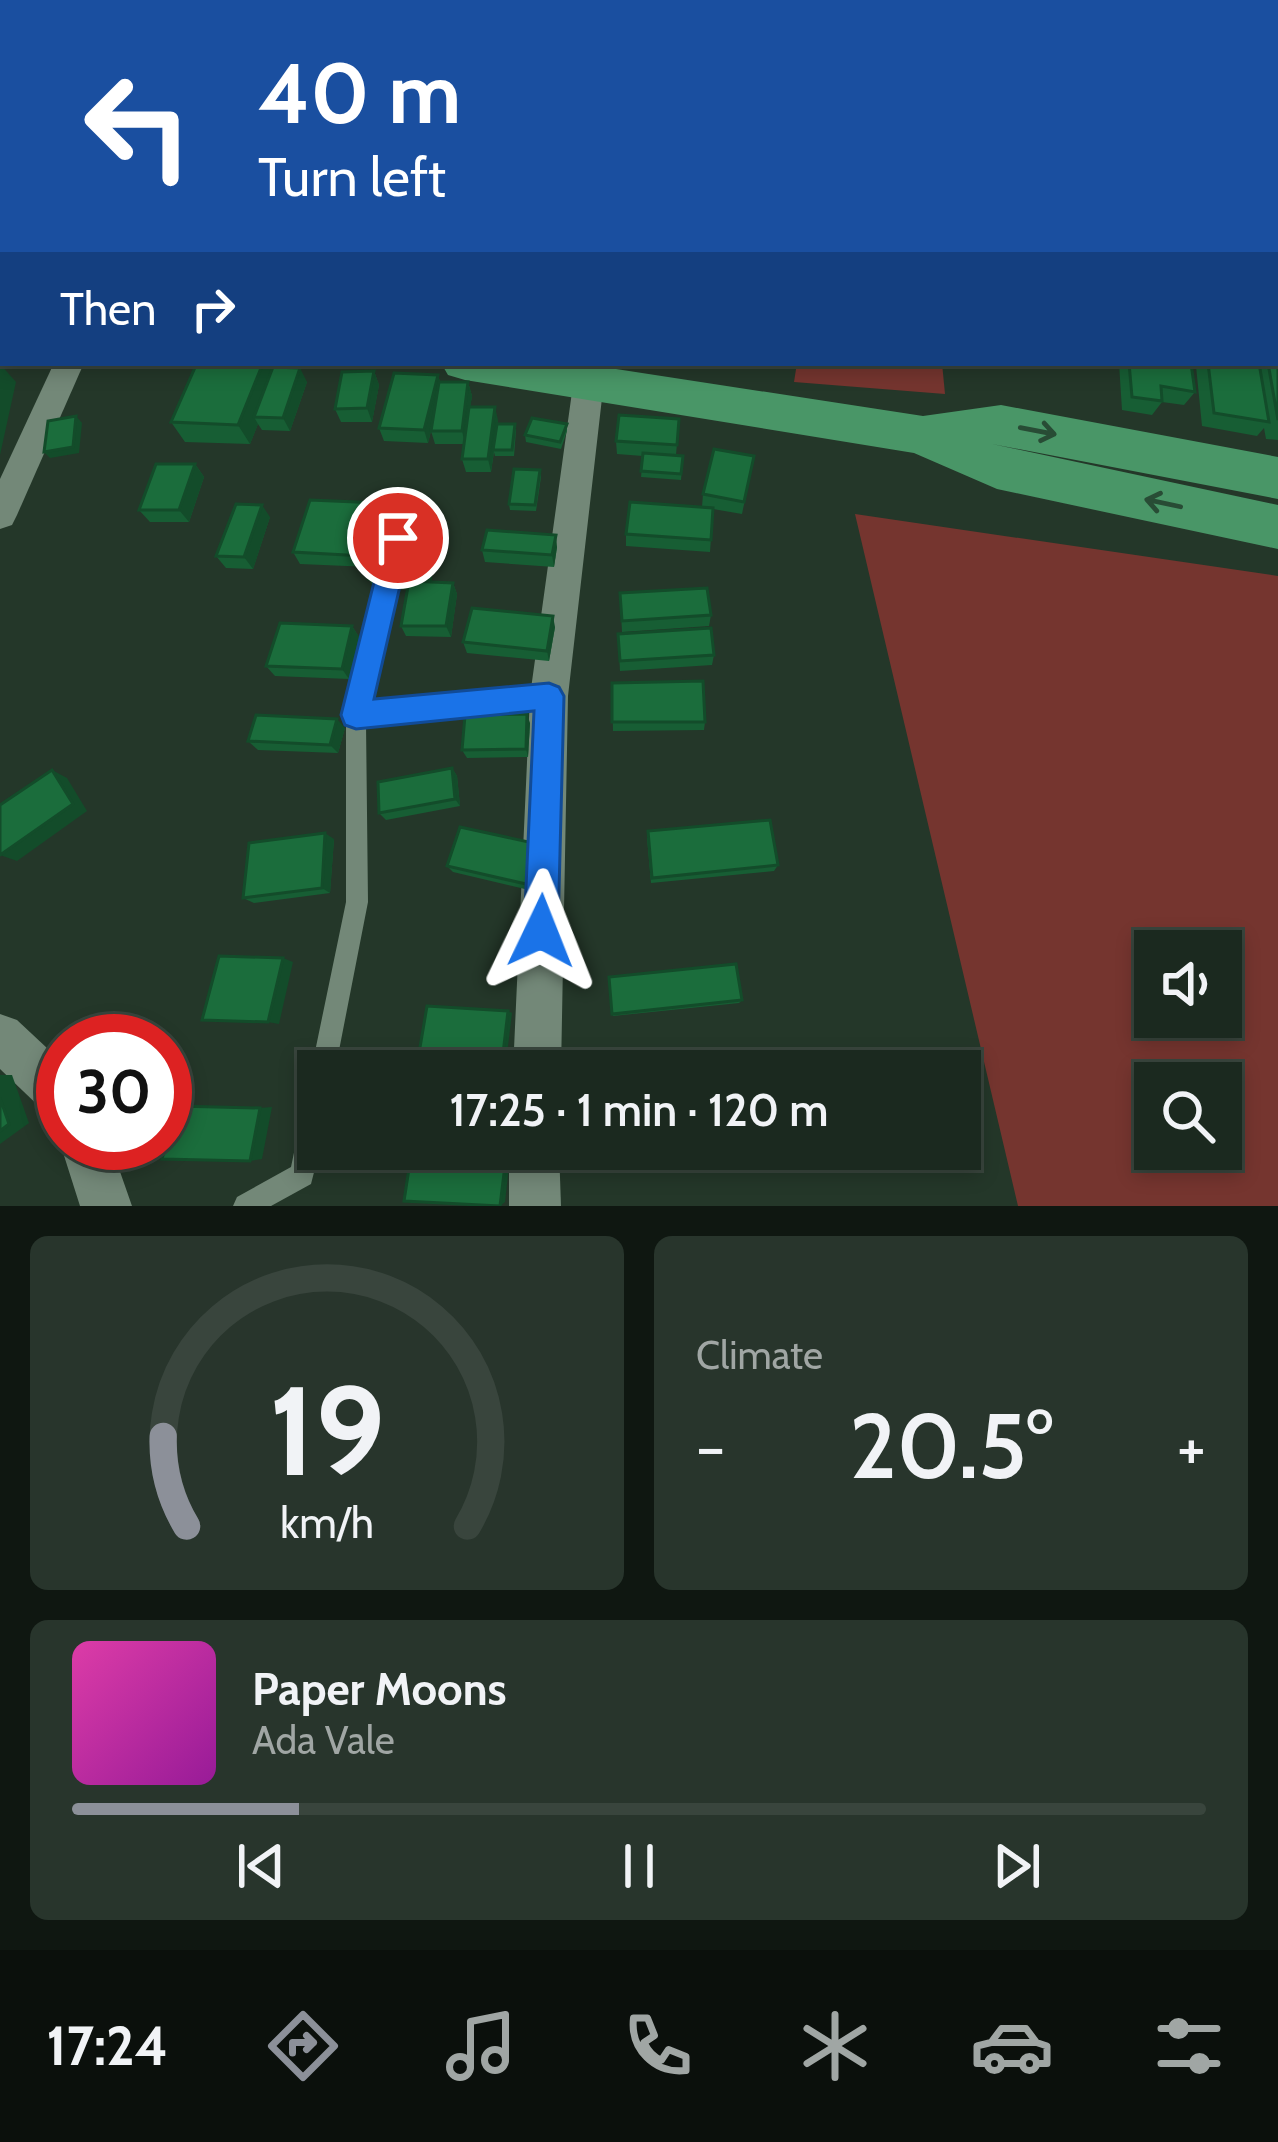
<!DOCTYPE html>
<meta charset="utf-8">
<style>
body{margin:0;font-family:Cabin,sans-serif;background:#28352c;color:#f1f3f6;height:100vh;display:flex;flex-direction:column;font-size:45px;white-space:nowrap}
*{box-sizing:border-box;margin:0}
p{font-size:39px;color:#a0a6a4}
.icon{flex:none;width:66px;height:66px;fill:none;stroke:currentColor;stroke-width:2;stroke-linecap:round;stroke-linejoin:round}
.map{position:relative;height:1206px;overflow:hidden}
.side{display:flex;flex-direction:column;gap:30px;padding:30px;background:#0f1711;flex:1}
.side>*{flex:none}
.hud{position:absolute;left:0px;top:0px;width:1278px;height:366px;box-shadow:0 6px 18px #0003,0 0 0 3px #39453d;background:#1a4fa0;color:#fff;overflow:hidden}
.tools{position:absolute;left:1134px;top:930px;display:grid;gap:24px}
.tools a{display:grid;place-items:center;width:108px;height:108px;border-radius:0px;background:#1b291f;box-shadow:0 6px 18px #0003,0 0 0 3px #39453d;font-size:60px}
.speed{position:absolute;left:36px;top:1014px;display:flex;gap:24px;font-size:60px;font-weight:700;text-align:center}
.speed>*{display:grid;place-content:center;width:156px;height:156px;border-radius:50%;background:#1b291f;box-shadow:0 6px 18px #0003,0 0 0 3px #39453d;line-height:1}
.speed .limit{border:18px solid #d22;background:#fff;color:#111}
.pin{position:absolute;display:grid;place-items:center;width:102px;height:102px;color:#fff;margin:-51px;border:6px solid #fff;border-radius:50%;box-shadow:0 3px 12px #0007}
.me{position:absolute;width:132px;margin:-66px;rotate:2deg;stroke-linejoin:round;filter:drop-shadow(0 0 9px #0008)}
.turn{display:flex;align-items:center;gap:42px;height:252px;padding:0 60px;font-size:54px}
.turn .icon{width:156px;height:156px;stroke-width:2.5}
.turn b{display:block;font-size:84px;line-height:102px}
.then{display:flex;align-items:center;height:114px;padding:0 60px;background:#0003;gap:24px;font-size:45px}
.big{font-size:90px;font-weight:600;line-height:1.1}
.side .tile{flex:1;display:flex;flex-direction:column;justify-content:center;gap:18px;min-width:0;padding:0 42px;border-radius:18px;background:#28352c}
.side .dial{align-items:center;gap:0}
.dial svg{height:312px;overflow:visible;fill:none;stroke:#39453d;stroke-width:7;stroke-linecap:round;text-anchor:middle}
.dial text{fill:#f1f3f6;stroke:none}
.song{display:flex;align-items:center;gap:36px}
.cover{width:144px;height:144px;border-radius:18px;background:linear-gradient(135deg,hsl(320 70% 55%),hsl(300 70% 35%))}
.played{height:12px;border-radius:6px;background:linear-gradient(90deg,#8c9099 20%,#39453d 20%)}
.keys{display:flex;justify-content:space-around;direction:ltr}
.heat{display:flex;justify-content:space-between;align-items:center;font-size:66px;direction:ltr}
.side .tiles{flex:1;display:grid;gap:30px;grid-template-columns:1fr 1fr}
.tile:last-child{grid-column:span 2}
.trip{position:absolute;left:297px;top:1050px;width:684px;height:120px;border-radius:0px;background:#1b291f;box-shadow:0 6px 18px #0003,0 0 0 3px #39453d;font-weight:600;line-height:120px;text-align:center}
.dock{display:flex;height:192px;justify-content:space-around;align-items:center;background:#0b100c;color:#a0a6a4}
.dock .icon{width:84px;height:84px}
.dock .on{color:#8c9099}
.dock b{font-size:54px;color:#f1f3f6}
.map>svg:first-child{display:block}
.green{fill:#75352f;fill-rule:evenodd}
.lines{fill:none;stroke-linecap:round;stroke-linejoin:round}
.lane{fill:#738878;fill-rule:evenodd}
.street{fill:#738878;fill-rule:evenodd}
.primary{fill:#499667;fill-rule:evenodd}
.wall{fill:#175e34}
.shaded-wall{fill:#134c2a}
.building{fill:#1b6d3c;stroke:#134c2a;stroke-width:3}
.oneway{stroke:#284c35}
.route{fill:#1a73e8;stroke:#114b97;stroke-width:3}
</style>
<div class="map">
<svg width="1278" height="1206" viewBox="0 0 1278 1206">
<rect width="100%" height="100%" fill="#243729"/>
<g class="green">
<polygon points="797,363 942,363 945,394 794,382"/>
<path d="M 855,514 L 1278,576 L 1278,1206 L 1018,1206 ZM 1155,951 L 1221,951 L 1221,1017 L 1155,1017 ZM 1155,1083 L 1221,1083 L 1221,1149 L 1155,1149 Z"/>
</g>
<g class="lines">
<g class="lane">
<polygon points="542,0 552,0 551,3 541,3"/>
<polygon points="411,490 419,497 394,579 368,705 549,687 556,690 559,696 556,702 549,705 366,723 368,902 335,1071 318,1071 318,1081 311,1071 346,902 346,715 376,579 403,497"/>
<polygon points="318,1083 320,1149 311,1184 271,1206 233,1206 237,1197 291,1167 306,1095 309,1086"/>
</g>
<g class="street">
<rect x="652" y="0" width="20" height="3"/>
<polygon points="54,363 84,363 17,515 12,525 0,529 0,479"/>
<polygon points="576,363 606,363 568,696 561,1071 513,1071 530,696"/>
<polygon points="0,1014 17,1020 63,1063 63,1120 46,1113 0,1069"/>
<polygon points="63,1136 63,1143 110,1143 132,1206 80,1206 60,1143"/>
<polygon points="509,1149 559,1149 561,1206 509,1206"/>
</g>
<g class="primary">
<rect x="0" y="258" width="3" height="30"/>
<polygon points="441,363 577,363 923,416 1001,405 1278,457 1278,499 992,444 1278,505 1278,549 997,489 914,453 465,380 448,375"/>
</g>
</g>
<g class="wall">
<polygon points="30,0 77,0 76,3 31,3"/>
<rect x="714" y="0" width="54" height="3"/>
<polygon points="1278,351 1278,440 1266,439 1264,428 1257,436 1202,426 1196,366 1198,363 1275,363"/>
<polygon points="197,363 280,363 279,367 307,382 290,431 262,430 258,424 250,444 185,442 171,422"/>
<polygon points="1119,363 1191,363 1195,392 1184,405 1162,402 1152,415 1122,410"/>
<polygon points="374,371 379,385 372,422 341,422 335,409"/>
<polygon points="438,375 440,382 468,382 472,396 470,407 498,420 497,424 515,424 516,430 514,456 495,456 494,452 491,472 466,472 462,459 464,444 435,444 431,431 428,443 384,441 379,428"/>
<polygon points="679,419 676,455 683,456 681,480 641,477 643,456 617,454 616,441"/>
<polygon points="567,424 567,431 561,449 526,442 525,435"/>
<polygon points="754,456 742,514 713,509 710,552 626,546 626,534 702,507 703,494"/>
<polygon points="195,464 204,477 189,522 150,522 139,510"/>
<polygon points="540,470 541,477 536,511 510,510 509,504"/>
<polygon points="379,503 384,515 377,542 430,539 434,551 431,582 453,583 457,594 451,637 406,636 401,626 408,589 375,591 369,579 370,567 300,564 293,552"/>
<polygon points="270,517 253,569 226,568 216,556"/>
<polygon points="557,547 554,567 485,562 482,550"/>
<polygon points="620,593 711,615 709,626 622,632"/>
<polygon points="352,626 359,637 349,679 275,676 266,666"/>
<polygon points="555,627 549,661 467,653 463,642"/>
<polygon points="618,634 714,655 712,665 620,671"/>
<polygon points="612,683 705,722 704,730 613,731"/>
<polygon points="530,723 528,757 467,758 462,750"/>
<polygon points="345,728 338,753 258,750 248,741"/>
<polygon points="452,768 457,776 460,806 386,820 379,813"/>
<polygon points="647,838 778,865 774,871 651,883"/>
<polygon points="334,839 330,893 254,903 243,898"/>
<polygon points="538,844 540,851 529,890 453,872 447,866"/>
<polygon points="742,1000 739,1003 613,1016 612,1014"/>
</g>
<g class="shaded-wall">
<polygon points="3,0 6,0 8,3 3,3 3,21 0,24 0,2"/>
<polygon points="168,0 216,0 215,3 170,3"/>
<polygon points="3,173 3,200 0,203 0,176"/>
<polygon points="263,363 280,364 260,417 254,417 258,424 250,444 238,425"/>
<polygon points="0,364 16,382 0,455"/>
<polygon points="300,368 307,382 290,431 283,418"/>
<polygon points="374,371 379,385 372,422 367,408"/>
<polygon points="438,375 441,389 428,443 424,430"/>
<polygon points="468,382 472,396 465,444 462,431"/>
<polygon points="495,407 498,420 491,472 488,459"/>
<polygon points="76,416 82,423 79,453 50,458 44,452"/>
<polygon points="195,464 204,477 189,522 179,510"/>
<polygon points="379,503 384,515 370,567 364,556"/>
<polygon points="262,505 270,517 253,569 244,557"/>
<polygon points="556,535 557,547 554,567 552,555"/>
<polygon points="430,539 434,551 431,588 426,576"/>
<polygon points="453,583 457,594 451,637 446,626"/>
<polygon points="553,616 555,627 549,661 547,651"/>
<polygon points="352,626 359,637 349,679 342,669"/>
<polygon points="527,714 530,723 528,757 526,749"/>
<polygon points="337,719 345,728 338,753 330,745"/>
<polygon points="452,768 457,776 460,806 455,799"/>
<polygon points="52,770 67,778 87,811 17,861 0,855"/>
<polygon points="325,833 334,839 330,893 322,888"/>
<polygon points="538,844 540,851 529,890 526,884"/>
<polygon points="283,958 293,962 279,1024 268,1022"/>
<polygon points="508,1011 512,1013 505,1071 501,1071"/>
<polygon points="0,1075 12,1075 29,1123 0,1144"/>
<polygon points="272,1107 262,1159 250,1161 260,1108"/>
<polygon points="507,1149 511,1149 505,1202 500,1206"/>
</g>
<g class="building">
<polygon points="365,0 397,0 396,3 363,3"/>
<rect x="741" y="0" width="27" height="3"/>
<polygon points="1275,351 1278,351 1278,420 1268,363 1275,363"/>
<polygon points="197,363 263,363 238,425 171,422"/>
<polygon points="1129,363 1191,363 1195,392 1161,386 1162,401 1132,397"/>
<polygon points="1208,363 1259,363 1269,422 1214,413"/>
<polygon points="273,367 300,368 283,418 254,417"/>
<polygon points="374,371 367,408 335,409 342,372"/>
<polygon points="394,373 438,375 424,430 379,428"/>
<polygon points="439,382 468,382 462,431 431,431"/>
<polygon points="469,407 495,407 488,459 462,459"/>
<polygon points="619,415 679,419 677,445 616,441"/>
<polygon points="76,416 73,447 44,452 48,421"/>
<polygon points="532,418 567,424 560,442 525,435"/>
<polygon points="497,424 515,424 512,450 493,450"/>
<polygon points="714,449 754,456 744,502 703,494"/>
<polygon points="643,453 683,456 681,474 641,471"/>
<polygon points="156,464 195,464 179,510 139,510"/>
<polygon points="514,469 540,470 535,505 509,504"/>
<polygon points="310,500 379,503 364,556 293,552"/>
<polygon points="630,502 713,508 711,540 626,534"/>
<polygon points="236,504 262,505 244,557 216,556"/>
<polygon points="487,530 556,535 552,555 482,550"/>
<polygon points="430,539 426,576 369,579 374,542"/>
<polygon points="409,581 453,583 446,626 401,626"/>
<polygon points="707,588 711,615 622,621 620,593"/>
<polygon points="472,608 553,616 547,651 463,642"/>
<polygon points="280,623 352,626 342,669 266,666"/>
<polygon points="711,628 714,655 620,661 618,634"/>
<polygon points="703,681 705,722 612,722 612,683"/>
<polygon points="527,714 526,749 462,750 465,715"/>
<polygon points="256,715 337,719 330,745 248,741"/>
<polygon points="452,768 455,799 379,813 378,782"/>
<polygon points="52,770 73,804 0,855 0,805"/>
<polygon points="770,820 778,865 652,878 648,831"/>
<polygon points="460,827 538,844 526,884 447,866"/>
<polygon points="325,833 322,888 243,898 249,843"/>
<polygon points="219,956 283,958 268,1022 202,1020"/>
<polygon points="736,964 742,1000 612,1014 609,977"/>
<polygon points="427,1006 508,1011 501,1071 416,1071"/>
<polygon points="0,1098 9,1124 0,1131"/>
<polygon points="176,1106 260,1108 250,1161 162,1159"/>
<polygon points="412,1149 507,1149 500,1206 404,1201"/>
</g>
<defs><path id="oneway-shaft" d="M-6 0H5M1.5-3L5.5 0L1.5 3" fill="none" stroke-width="1.6" stroke-linecap="round" stroke-linejoin="round" transform="scale(3)"/></defs>
<g class="oneway">
<use href="#oneway-shaft" transform="translate(1038 431) rotate(11)"/>
<use href="#oneway-shaft" transform="translate(1163 503) rotate(-168)"/>
</g>
<polygon class="route" points="398,527 411,538 374,699 549,683 559,687 564,696 558,931 553,942 541,947 529,942 524,931 534,711 356,729 345,725 341,715 385,538"/>
</svg>
<div class="tools">
<a><svg class="icon" aria-label="sound" viewBox="0 0 24 24"><path d="M4 9h4l5-4v14l-5-4H4zM17 9q2 3 0 6"/></svg></a>
<a><svg class="icon" aria-label="search" viewBox="0 0 24 24"><circle cx="10" cy="10" r="6"/><path d="M15 15l6 6"/></svg></a>
</div>
<div class="speed"><div class="limit">30</div></div>
<div class="pin" style="left:398px;top:538px;background:#d93025"><svg class="icon" aria-label="arrive" viewBox="0 0 24 24"><path d="M6 21V4h12l-3 4 3 4H6"/></svg></div>
<svg class="me" style="left:541px;top:931px" viewBox="-20 -20 40 40"><path d="M0-17L14 15 0 8-14 15z" fill="#1a73e8" stroke="#fff" stroke-width="4"/></svg>
<div class="trip">17:25 · 1 min · 120 m</div>
<div class="hud">
<div class="turn"><svg class="icon" aria-label="left" viewBox="0 0 24 24"><path d="M17 20v-9H6M10 6l-5 5 5 5"/></svg><div><b>40 m</b>Turn left</div></div>
<div class="then">Then<svg class="icon" aria-label="right" viewBox="0 0 24 24"><path d="M7 20v-9h11M14 6l5 5-5 5"/></svg></div>
</div>
</div>
<section class="side">
<div class="tiles">
<div class="tile dial"><svg viewBox="0 0 100 80">
<path d="M14 69A42 42 0 1 1 86 69"/>
<path d="M14 69A42 42 0 0 1 8 46" stroke="#8c9099"/>
<text x="50" y="56" font-size="32" font-weight="700">19</text>
<text x="50" y="72" font-size="11">km/h</text>
</svg></div>
<div class="tile"><p>Climate</p>
<div class="heat"><a>−</a><b class="big">20.5°</b><a>+</a></div>
</div>
<div class="tile">
<div class="song"><i class="cover"></i><div><b>Paper Moons</b><p>Ada Vale</p></div></div>
<div class="played"></div>
<div class="keys"><svg class="icon" aria-label="previous" viewBox="0 0 24 24"><path d="M18 5L8 12l10 7zM5 5v14"/></svg><svg class="icon" aria-label="pause" viewBox="0 0 24 24"><path d="M8 5v14M16 5v14"/></svg><svg class="icon" aria-label="next" viewBox="0 0 24 24"><path d="M6 5l10 7-10 7zM19 5v14"/></svg></div>
</div>
</div>
</section>
<nav class="dock">
<b>17:24</b>
<svg class="icon on" aria-label="directions" viewBox="0 0 24 24"><path d="M12 3l9 9-9 9-9-9zM9 14v-3h6M13 9l2 2-2 2"/></svg>
<svg class="icon" aria-label="music" viewBox="0 0 24 24"><path d="M9 18V5l10-2v13"/><circle cx="6" cy="18" r="3"/><circle cx="16" cy="16" r="3"/></svg>
<svg class="icon" aria-label="phone" viewBox="0 0 24 24"><path d="M5 4h4l2 5-3 2q2 4 5 5l2-3 5 2v4C11 20 4 13 5 4z"/></svg>
<svg class="icon" aria-label="climate" viewBox="0 0 24 24"><path d="M12 3v18M4 7l16 10M4 17L20 7"/></svg>
<svg class="icon" aria-label="car" viewBox="0 0 24 24"><path d="M5 17H2v-5l4-1 3-4h7l3 4 3 1v5h-3M9 17h6M6 11h13"/><circle cx="7" cy="17" r="2"/><circle cx="17" cy="17" r="2"/></svg>
<svg class="icon" aria-label="filters" viewBox="0 0 24 24"><path d="M4 7h16M4 17h16"/><circle cx="9" cy="7" r="2"/><circle cx="15" cy="17" r="2"/></svg>
</nav>
